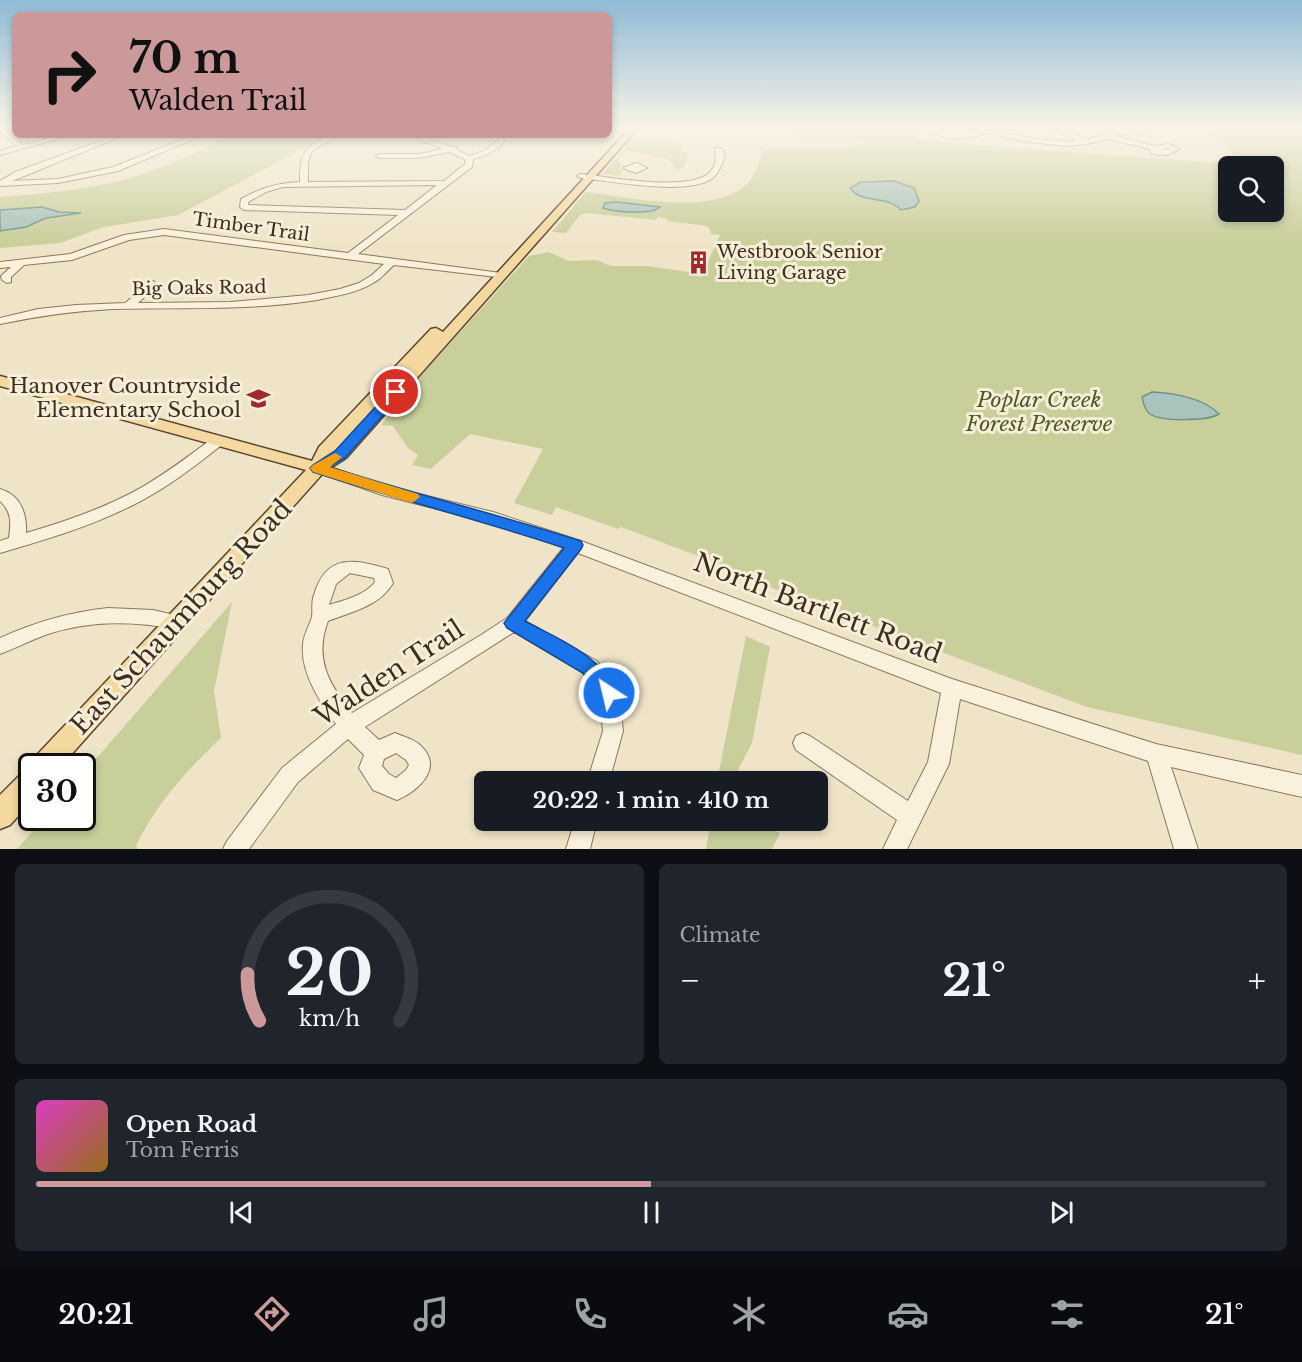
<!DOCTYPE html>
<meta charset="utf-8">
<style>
body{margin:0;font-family:"Libre Baskerville",serif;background:#20242c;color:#f1f3f6;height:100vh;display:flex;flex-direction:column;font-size:22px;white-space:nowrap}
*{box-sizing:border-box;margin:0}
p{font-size:20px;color:#9ea1a6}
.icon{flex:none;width:33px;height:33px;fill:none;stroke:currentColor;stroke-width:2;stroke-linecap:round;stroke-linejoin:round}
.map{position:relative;height:849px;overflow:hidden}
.panel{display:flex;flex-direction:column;gap:15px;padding:15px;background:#0d0f14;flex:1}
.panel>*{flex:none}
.hud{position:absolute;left:12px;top:12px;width:600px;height:126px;border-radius:9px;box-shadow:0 3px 9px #0003;background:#cc999b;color:#111;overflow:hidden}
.tools{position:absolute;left:1218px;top:156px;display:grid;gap:12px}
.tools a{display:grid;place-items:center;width:66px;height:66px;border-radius:9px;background:#171b24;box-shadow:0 3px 9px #0003;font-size:30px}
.speed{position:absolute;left:18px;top:753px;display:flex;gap:12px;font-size:30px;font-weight:700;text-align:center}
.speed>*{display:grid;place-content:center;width:78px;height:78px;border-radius:50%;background:#171b24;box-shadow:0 3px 9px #0003;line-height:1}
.speed .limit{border:3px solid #111;border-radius:9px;background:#fff;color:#111}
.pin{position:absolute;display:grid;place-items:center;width:51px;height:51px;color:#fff;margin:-26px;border:3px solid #fff;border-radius:50%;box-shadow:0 2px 6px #0007}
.me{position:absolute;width:66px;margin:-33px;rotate:325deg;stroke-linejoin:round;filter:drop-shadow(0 0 4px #0008)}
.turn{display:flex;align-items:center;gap:21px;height:126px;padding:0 18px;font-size:27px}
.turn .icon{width:78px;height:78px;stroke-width:2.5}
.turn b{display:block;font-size:42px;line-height:51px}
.big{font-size:45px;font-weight:800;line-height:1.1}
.panel .widget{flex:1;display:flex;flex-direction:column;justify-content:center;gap:9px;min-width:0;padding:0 21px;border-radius:9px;background:#20242c}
.panel .dial{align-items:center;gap:0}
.dial svg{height:156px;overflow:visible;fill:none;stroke:#363941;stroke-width:7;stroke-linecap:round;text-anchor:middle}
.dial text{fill:#f1f3f6;stroke:none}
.song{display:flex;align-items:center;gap:18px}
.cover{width:72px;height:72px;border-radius:9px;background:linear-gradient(135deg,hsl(310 70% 55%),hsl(40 70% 35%))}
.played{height:6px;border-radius:3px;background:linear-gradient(90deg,#cc999b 50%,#363941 50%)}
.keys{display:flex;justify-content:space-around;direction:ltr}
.heat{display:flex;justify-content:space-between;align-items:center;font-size:33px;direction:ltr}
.panel .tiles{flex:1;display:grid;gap:15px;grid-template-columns:1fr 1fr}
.widget:last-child{grid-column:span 2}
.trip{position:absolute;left:474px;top:771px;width:354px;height:60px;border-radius:9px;background:#171b24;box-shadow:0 3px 9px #0003;font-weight:800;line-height:60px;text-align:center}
.menu{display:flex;height:96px;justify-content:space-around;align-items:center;background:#090b0e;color:#9ea1a6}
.menu .icon{width:42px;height:42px}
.menu .active{color:#cc999b}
.menu b{font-size:27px;color:#f1f3f6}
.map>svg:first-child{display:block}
.green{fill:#c9cf9b;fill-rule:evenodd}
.water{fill:#a9c4bc;stroke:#6f938a;stroke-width:1.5}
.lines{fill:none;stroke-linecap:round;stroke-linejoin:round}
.minor-casing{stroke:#8d765c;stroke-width:2}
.major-casing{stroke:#5b4430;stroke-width:3}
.minor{fill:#faf1dc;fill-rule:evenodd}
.major{fill:#f3d9a0;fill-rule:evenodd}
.route{fill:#1a73e8;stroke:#114b97;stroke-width:1.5}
.slow{fill:#f59e0b}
.labels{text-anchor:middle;stroke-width:6;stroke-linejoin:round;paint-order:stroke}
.far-street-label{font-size:18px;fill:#3d2e20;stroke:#f7eed8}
.far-poi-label{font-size:18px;fill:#3d2e20;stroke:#f7eed8;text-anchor:start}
.poi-label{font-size:21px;fill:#3d2e20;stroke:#f7eed8;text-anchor:end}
.park-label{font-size:21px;font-style:italic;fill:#4d5a26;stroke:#f7eed8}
.near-street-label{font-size:26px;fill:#3d2e20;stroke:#f7eed8}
</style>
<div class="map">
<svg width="1302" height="849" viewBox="0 0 1302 849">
<rect width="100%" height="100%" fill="#f0e4c8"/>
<g class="green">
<path d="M 671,127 L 775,129 L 844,127 L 912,130 L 916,138 L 932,142 L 1246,165 L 1204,127 L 1302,127 L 1302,755 L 1087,707 L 732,573 L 733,569 L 629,530 L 620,527 L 618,529 L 556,507 L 552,515 L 514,503 L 543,449 L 470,434 L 431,469 L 412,465 L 418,455 L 408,448 L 393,426 L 381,425 L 417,380 L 529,256 L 548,252 L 569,261 L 596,260 L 611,266 L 647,266 L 688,272 L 701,277 L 720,235 L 711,234 L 710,229 L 706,226 L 667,221 L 667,218 L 658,217 L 656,220 L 587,213 L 580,215 L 566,233 L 552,232 L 586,192 C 629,197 722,219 751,179 C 757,171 760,158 764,149 L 837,149 L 868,144 L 855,139 L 802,139 L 789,131 L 728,128 L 725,131 ZM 1228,166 L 1274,166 L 1274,212 L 1228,212 Z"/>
<path d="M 232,135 L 329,135 L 178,215 L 104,227 L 60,243 L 0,248 L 0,197 C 50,193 103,189 151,171 C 179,161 205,147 232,135 Z"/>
<polygon points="634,139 684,143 680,151 689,152 684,167 676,170 670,160 665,158 626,150 618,160 621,165 619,168 623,172 619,176 602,174"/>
<path d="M 232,602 L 214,691 L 221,738 C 189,768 155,805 136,846 L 138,849 L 17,849 L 45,818 L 82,818 L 83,774 Z"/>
<polygon points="746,636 770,647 752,743 737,772 735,781 717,781"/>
<polygon points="711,821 748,821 780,833 772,849 706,849"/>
</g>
<g class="water">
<path d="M 861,182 L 894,181 L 914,188 L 919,201 L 915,207 L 901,210 C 888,195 861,204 850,188 Z"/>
<path d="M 617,202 L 660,207 C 652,215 613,212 603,208 L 605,203 Z"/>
<polygon points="42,207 59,212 81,213 46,218 26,227 0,231 0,210"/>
<path d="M 1152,392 C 1173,393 1204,398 1219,414 C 1208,421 1161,422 1150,414 C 1145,410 1143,403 1142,397 Z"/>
</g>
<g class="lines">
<defs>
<g id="minor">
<polygon points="0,127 23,145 60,135 71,135 0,155 0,151 17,146 0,132"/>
<polygon points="609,127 633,127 636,129 633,131 609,129"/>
<path d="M 971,127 C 984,125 998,132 1012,134 C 1033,139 1055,142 1077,141 L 1057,130 L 1034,127 L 1061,127 L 1086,140 L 1118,130 L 1119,127 L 1145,132 C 1137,137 1125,132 1115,136 L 1154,146 L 1168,144 L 1180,149 L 1167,155 L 1151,154 L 1150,149 L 1109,139 L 1086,144 L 1067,146 L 1029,142 L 987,133 L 972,137 L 948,139 L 936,133 L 949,129 L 980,131 ZM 1167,148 L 1170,149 L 1158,150 Z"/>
<polygon points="110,135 117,135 110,141 12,181 58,179 113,167 194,135 203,135 118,171 58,183 0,186 0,181 15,172 106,139"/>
<path d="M 330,135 L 338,135 L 311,152 L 308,163 L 308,182 L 444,181 L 465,164 L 465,159 L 449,152 L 419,158 L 380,158 L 376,156 L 380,154 L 419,154 L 442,149 L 411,135 C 427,135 441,147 457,147 L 457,150 L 470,156 L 486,150 L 500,138 L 498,135 L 506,136 C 503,149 486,156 473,159 L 472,167 L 358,254 L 501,273 L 506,276 L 505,278 L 394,265 C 387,271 381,279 373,283 C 357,293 336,296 317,300 C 249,311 181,307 113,309 C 74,311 38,316 0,324 L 0,318 L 38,309 L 76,305 L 125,303 L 153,281 L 158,284 L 138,303 L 231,302 L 308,295 L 340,289 L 359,283 L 372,275 L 384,264 L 164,235 L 129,240 L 72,260 L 24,265 L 11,277 L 11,282 L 7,283 L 2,280 L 1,276 L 11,267 L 0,268 L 0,262 L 70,254 L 124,235 L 164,229 L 348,253 L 398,215 L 244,210 L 240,207 L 241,199 C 261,188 277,183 300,182 C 300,153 303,148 330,135 ZM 437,185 L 405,210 L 248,205 L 248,202 L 266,192 L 283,187 Z"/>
<path d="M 715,148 L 721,148 L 725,156 C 722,163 720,171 714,177 C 691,197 611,181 581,178 L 577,176 L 581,174 C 609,177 688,192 709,173 C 717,166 716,157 715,148 Z"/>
<polygon points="637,163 647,168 636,173 623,168"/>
<path d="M 218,437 L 223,438 L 225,441 L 223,444 C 194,467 164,490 131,506 C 89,527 44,540 0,553 L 0,541 L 9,538 C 11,523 12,512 0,501 L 0,489 C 21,495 27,514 26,533 C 64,522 102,509 137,490 C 164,475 189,456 213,438 Z"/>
<path d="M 318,463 L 390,487 L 493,512 L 581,541 L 952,679 L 1156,744 L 1302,775 L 1302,797 L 1171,767 L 1198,849 L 1174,849 L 1148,761 L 960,699 L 949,764 L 907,849 L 883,849 L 897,820 L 796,750 L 793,743 L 796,736 L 803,733 L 810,736 L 908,801 L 928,762 L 941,693 L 578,553 L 525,621 L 597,661 L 616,687 L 619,693 L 623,731 L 609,782 L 587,782 L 603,731 L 599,696 L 583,673 L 514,632 L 365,727 L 379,740 L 395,733 C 404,737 414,739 421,746 C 444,768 418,791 397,800 L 373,790 L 359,768 L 364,755 L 348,739 L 298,782 L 249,849 L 223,849 L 227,841 L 282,768 L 336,724 C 320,702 300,672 303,644 C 304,634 309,626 312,617 C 313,610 311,602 314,595 C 326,553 355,559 388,569 L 393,583 C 380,606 351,612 328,621 C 314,658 328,683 352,713 L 481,635 L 507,618 L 564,547 L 484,521 L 382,495 L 313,471 L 311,468 L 313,465 ZM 350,573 L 374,578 L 375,582 C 365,595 345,600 329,605 L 336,584 ZM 396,753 L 406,760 L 409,765 L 406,770 L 396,778 L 389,774 L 382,766 L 384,759 Z"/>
<path d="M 108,608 L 153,610 L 183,617 L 186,622 L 183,627 L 177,629 C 133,621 91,620 48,634 C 31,640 16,648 0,654 L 0,638 C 35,622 70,612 108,608 Z"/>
<polygon points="575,820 597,820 590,849 566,849"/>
</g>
<g id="major">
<polygon points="631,127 639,127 346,458 324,472 61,766 32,767 35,757 306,470 0,386 0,376 312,461 319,447 431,329 436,328 443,332"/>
<polygon points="32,768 32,801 10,825 0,829 0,795 23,772"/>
</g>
</defs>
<use href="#minor" class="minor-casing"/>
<use href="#major" class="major-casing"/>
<use href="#minor" class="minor"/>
<use href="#major" class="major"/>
</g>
<linearGradient id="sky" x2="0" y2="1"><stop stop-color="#8fbad6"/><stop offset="0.52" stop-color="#f8f3e6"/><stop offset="1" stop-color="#f8f3e6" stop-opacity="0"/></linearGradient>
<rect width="1302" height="245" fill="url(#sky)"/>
<path class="route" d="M 396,389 L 401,390 L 401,395 L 345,458 L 330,467 C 413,494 498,514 581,541 L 583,545 L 581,549 L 525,621 C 560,640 601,655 618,693 L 616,699 L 609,702 L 602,699 L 583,673 L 507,628 L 504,623 L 564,548 C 481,520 396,499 313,472 L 310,468 L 313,465 L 335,451 L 391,390 Z"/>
<polygon class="slow" points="335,453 342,457 330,467 418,494 420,497 412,503 313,472 310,468 313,465"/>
<defs>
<symbol id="building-bare" viewBox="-9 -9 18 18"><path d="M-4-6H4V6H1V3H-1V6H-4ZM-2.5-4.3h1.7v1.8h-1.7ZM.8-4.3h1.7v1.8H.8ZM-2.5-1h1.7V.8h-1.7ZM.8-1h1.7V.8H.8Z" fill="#9e2a2b" stroke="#f7eed8" stroke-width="2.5" paint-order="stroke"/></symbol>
<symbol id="school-bare" viewBox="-9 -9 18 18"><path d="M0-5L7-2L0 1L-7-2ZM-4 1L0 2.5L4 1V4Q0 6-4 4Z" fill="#9e2a2b" stroke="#f7eed8" stroke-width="2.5" paint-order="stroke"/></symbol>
</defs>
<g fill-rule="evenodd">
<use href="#building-bare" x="682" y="246" width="33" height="33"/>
<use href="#school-bare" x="242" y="382" width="33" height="33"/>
</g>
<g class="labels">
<g class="far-street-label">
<text transform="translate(251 227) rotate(8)" y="6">Timber Trail</text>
<text transform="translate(199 288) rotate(-1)" y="6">Big Oaks Road</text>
</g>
<g class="far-poi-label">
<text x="717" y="258">Westbrook Senior<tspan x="717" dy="21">Living Garage</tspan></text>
</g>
<g class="poi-label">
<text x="241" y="393">Hanover Countryside<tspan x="241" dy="24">Elementary School</tspan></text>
</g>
<g class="park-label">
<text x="1039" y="407">Poplar Creek<tspan x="1039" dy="24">Forest Preserve</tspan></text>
</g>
<g class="near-street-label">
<text transform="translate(818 608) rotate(21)" y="9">North Bartlett Road</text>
<text transform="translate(181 617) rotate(-47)" y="9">East Schaumburg Road</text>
<text transform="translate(389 673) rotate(-33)" y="9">Walden Trail</text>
</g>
</g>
</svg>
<div class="tools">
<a><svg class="icon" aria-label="search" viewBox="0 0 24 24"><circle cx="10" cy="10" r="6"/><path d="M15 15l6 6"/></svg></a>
</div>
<div class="speed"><div class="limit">30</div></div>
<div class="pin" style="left:396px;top:392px;background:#d93025"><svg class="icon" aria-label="arrive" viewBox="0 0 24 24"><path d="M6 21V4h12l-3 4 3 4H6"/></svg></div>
<svg class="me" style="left:609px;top:693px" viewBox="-20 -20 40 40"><circle r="17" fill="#1a73e8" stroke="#fff" stroke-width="3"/><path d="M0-11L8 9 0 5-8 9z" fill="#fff"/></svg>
<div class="trip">20:22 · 1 min · 410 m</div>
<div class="hud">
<div class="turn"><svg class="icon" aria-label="right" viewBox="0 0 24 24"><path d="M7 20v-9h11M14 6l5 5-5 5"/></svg><div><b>70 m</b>Walden Trail</div></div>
</div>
</div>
<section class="panel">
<div class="tiles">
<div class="widget dial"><svg viewBox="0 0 100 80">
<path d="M14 69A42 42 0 1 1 86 69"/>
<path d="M14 69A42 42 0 0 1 8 45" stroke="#cc999b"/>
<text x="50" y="56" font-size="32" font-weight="700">20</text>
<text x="50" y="72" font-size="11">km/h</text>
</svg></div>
<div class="widget"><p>Climate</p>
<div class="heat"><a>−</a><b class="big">21°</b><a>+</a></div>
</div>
<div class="widget">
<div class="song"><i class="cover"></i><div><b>Open Road</b><p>Tom Ferris</p></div></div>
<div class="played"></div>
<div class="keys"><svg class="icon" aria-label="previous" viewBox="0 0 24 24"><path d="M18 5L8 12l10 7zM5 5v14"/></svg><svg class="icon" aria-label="pause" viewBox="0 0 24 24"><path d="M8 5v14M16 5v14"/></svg><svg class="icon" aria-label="next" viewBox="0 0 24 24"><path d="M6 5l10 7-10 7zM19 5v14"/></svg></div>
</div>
</div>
</section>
<nav class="menu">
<b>20:21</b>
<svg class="icon active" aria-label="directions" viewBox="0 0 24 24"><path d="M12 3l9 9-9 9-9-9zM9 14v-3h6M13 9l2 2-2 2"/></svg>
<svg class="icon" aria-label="music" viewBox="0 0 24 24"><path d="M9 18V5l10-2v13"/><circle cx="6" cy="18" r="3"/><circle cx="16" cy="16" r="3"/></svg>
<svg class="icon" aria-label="phone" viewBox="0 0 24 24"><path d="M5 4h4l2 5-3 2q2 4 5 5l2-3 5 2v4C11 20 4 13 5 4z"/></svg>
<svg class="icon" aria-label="climate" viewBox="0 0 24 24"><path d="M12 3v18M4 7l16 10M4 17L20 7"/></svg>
<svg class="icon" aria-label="car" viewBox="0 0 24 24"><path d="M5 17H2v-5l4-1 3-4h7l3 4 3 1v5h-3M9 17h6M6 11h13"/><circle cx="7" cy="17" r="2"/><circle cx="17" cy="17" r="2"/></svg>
<svg class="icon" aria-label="filters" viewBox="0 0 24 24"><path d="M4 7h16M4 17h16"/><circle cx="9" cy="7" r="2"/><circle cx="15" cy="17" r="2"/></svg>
<b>21°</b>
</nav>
